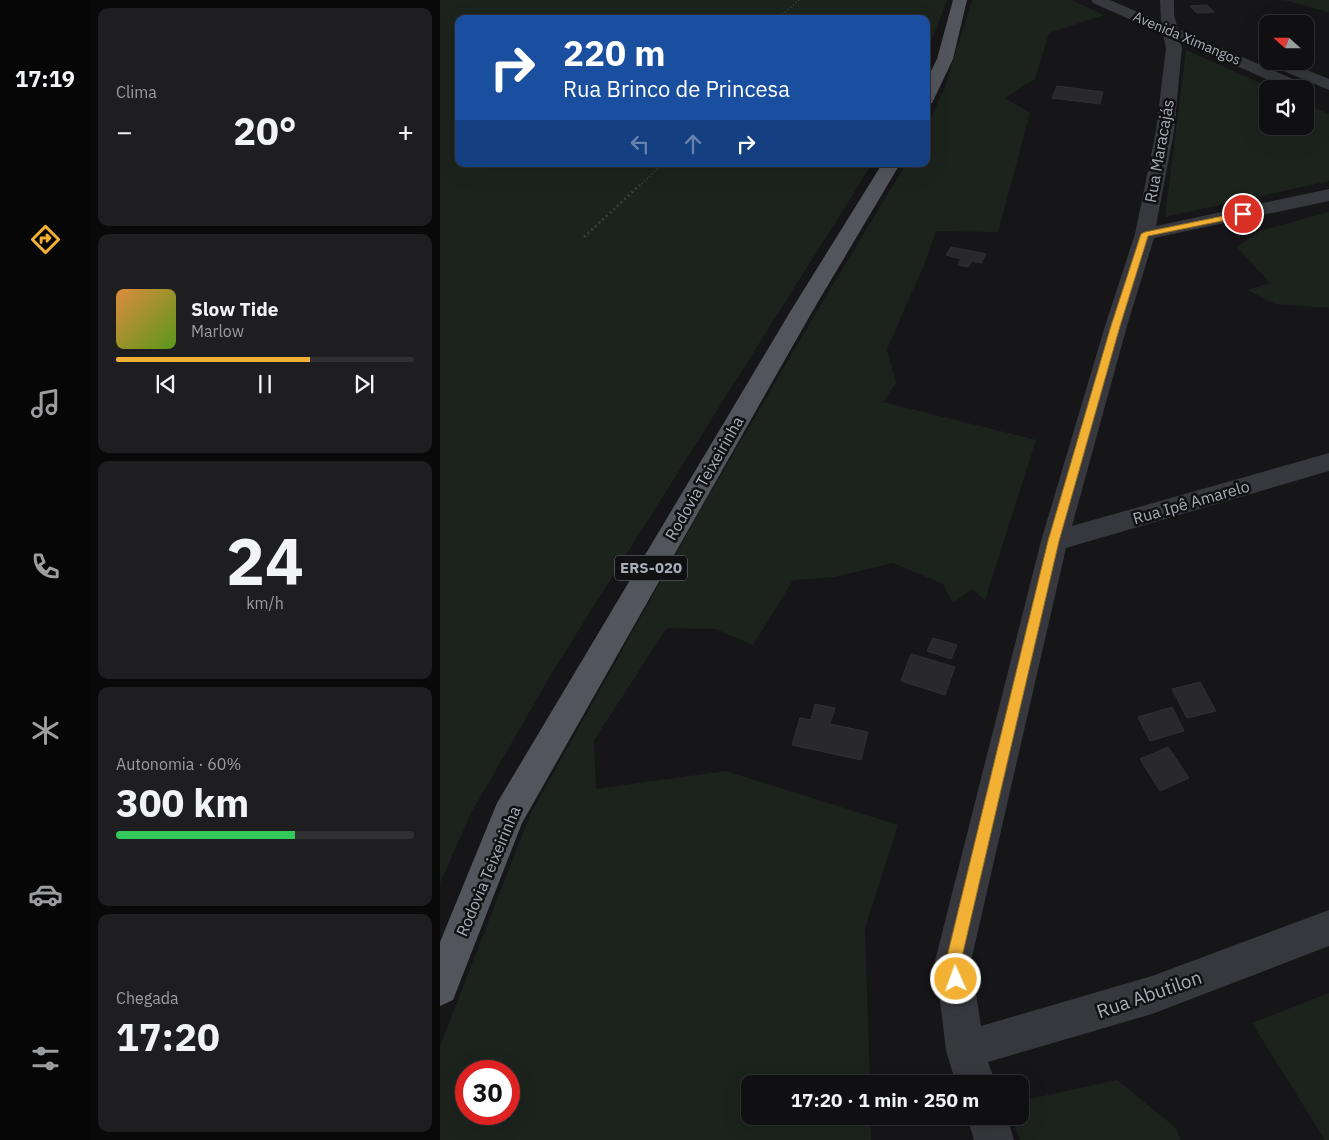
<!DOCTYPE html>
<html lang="pt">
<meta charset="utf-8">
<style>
body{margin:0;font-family:"IBM Plex Sans",sans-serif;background:#1e1e20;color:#f1f3f6;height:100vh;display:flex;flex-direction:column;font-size:19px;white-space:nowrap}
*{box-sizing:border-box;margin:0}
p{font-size:16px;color:#9c9d9f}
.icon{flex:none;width:28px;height:28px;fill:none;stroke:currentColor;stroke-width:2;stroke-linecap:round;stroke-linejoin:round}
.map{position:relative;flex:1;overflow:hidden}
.panel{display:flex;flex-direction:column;gap:8px;padding:8px;background:#09090a;width:350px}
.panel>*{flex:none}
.banner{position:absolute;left:15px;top:15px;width:475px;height:152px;border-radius:10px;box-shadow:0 5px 20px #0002,0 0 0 1px #303032;background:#1a4fa0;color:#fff;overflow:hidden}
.needle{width:32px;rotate:291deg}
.tools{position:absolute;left:819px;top:15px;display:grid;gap:10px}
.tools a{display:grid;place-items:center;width:55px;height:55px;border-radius:10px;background:#101012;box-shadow:0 5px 20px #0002,0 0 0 1px #303032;font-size:25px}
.speed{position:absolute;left:15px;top:1060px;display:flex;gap:10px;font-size:25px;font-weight:700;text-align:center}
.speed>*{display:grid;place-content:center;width:65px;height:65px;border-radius:50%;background:#101012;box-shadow:0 5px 20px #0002,0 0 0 1px #303032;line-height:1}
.speed .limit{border:8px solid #d22;background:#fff;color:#111}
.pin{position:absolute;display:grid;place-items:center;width:42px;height:42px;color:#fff;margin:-21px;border:2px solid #fff;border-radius:50%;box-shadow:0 1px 5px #0007}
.me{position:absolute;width:55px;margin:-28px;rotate:358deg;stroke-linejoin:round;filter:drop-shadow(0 0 4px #0008)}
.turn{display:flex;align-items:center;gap:18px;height:105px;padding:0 25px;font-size:22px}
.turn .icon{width:65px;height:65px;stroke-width:2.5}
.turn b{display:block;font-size:35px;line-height:42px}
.lanes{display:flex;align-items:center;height:48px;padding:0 25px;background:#0003;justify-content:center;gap:25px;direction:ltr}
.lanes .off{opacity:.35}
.big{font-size:38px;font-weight:800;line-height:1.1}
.panel .widget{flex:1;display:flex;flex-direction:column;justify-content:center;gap:8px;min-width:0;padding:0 18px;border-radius:10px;background:#1e1e20}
.panel .dial{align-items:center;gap:0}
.dial b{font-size:65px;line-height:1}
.song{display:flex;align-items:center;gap:15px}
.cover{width:60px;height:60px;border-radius:8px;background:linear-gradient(135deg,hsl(30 70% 55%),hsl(90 70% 35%))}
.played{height:5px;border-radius:2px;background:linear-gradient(90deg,#f2b134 65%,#303032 65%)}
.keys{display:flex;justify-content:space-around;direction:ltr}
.heat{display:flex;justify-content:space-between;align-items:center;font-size:28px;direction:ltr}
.charge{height:8px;border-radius:4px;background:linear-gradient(90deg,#34c759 60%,#303032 0)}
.trip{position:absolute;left:301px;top:1075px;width:288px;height:50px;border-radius:10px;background:#101012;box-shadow:0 5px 20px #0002,0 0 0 1px #303032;font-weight:800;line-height:50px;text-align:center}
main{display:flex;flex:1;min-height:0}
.dock{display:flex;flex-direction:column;width:90px;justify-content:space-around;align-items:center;background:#060607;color:#9c9d9f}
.dock .icon{width:35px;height:35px}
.dock .on{color:#f2b134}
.dock b{font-size:22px;color:#f1f3f6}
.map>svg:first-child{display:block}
.green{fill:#1c231d;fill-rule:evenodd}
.building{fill:#29292c;stroke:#303034}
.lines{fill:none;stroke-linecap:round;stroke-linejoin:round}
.path-far1{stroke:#3d3f44;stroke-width:2;stroke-dasharray:1 2.5;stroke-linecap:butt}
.path{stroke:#3d3f44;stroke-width:2.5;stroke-dasharray:2 3;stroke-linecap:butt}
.minor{fill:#37383d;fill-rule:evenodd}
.primary{fill:#53555c;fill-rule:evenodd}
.route{fill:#f2b134;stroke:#9d7322}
.labels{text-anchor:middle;stroke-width:5;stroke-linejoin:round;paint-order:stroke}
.far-street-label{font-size:14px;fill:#a8adb8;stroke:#111113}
.shield{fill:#111113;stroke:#7b7e86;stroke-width:1}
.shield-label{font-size:15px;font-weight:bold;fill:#a8adb8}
.street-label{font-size:16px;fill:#a8adb8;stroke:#111113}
.near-street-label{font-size:19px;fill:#a8adb8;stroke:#111113}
</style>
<main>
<nav class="dock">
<b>17:19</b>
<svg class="icon on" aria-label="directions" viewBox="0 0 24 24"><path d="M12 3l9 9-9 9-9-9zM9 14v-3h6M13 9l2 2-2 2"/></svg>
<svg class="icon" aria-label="music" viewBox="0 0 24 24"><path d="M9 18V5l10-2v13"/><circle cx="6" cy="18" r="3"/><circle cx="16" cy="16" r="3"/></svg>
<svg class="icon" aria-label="phone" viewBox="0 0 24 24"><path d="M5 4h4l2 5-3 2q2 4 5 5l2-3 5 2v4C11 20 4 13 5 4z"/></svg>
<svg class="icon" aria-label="climate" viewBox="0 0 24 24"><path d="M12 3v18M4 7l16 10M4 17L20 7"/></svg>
<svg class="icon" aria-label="car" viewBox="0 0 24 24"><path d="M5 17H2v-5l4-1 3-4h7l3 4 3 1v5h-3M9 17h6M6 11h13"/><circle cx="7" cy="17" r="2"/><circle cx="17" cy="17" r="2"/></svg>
<svg class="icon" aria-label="filters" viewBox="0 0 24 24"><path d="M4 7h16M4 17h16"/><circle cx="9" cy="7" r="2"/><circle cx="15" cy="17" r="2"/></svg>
</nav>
<section class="panel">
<div class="widget"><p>Clima</p>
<div class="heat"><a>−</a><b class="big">20°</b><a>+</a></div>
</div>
<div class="widget">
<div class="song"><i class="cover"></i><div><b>Slow Tide</b><p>Marlow</p></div></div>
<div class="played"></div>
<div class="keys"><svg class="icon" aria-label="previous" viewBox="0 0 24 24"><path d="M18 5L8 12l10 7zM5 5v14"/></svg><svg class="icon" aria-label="pause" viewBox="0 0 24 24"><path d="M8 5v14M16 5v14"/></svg><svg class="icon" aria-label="next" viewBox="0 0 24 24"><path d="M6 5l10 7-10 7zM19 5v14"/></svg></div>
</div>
<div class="widget dial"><b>24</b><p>km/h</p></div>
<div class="widget"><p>Autonomia · 60%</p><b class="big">300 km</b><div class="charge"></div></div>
<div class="widget"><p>Chegada</p><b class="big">17:20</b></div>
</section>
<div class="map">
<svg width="889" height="1140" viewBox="0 0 889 1140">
<rect width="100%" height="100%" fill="#161618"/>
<g class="green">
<polygon points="0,0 507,0 486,55 486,19 19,19 19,164 432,164 113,671 30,815 0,883"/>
<path d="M 532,0 L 631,0 L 664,15 L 609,33 L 595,79 L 565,98 L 590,113 L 558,232 L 496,231 L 484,265 L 447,349 L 456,383 L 443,402 L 596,440 L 545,600 L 532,589 L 513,603 L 503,584 L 453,563 L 394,577 L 353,580 L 313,645 L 276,629 L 227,628 L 154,740 L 156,789 L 286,771 L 458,825 L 425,928 L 430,1084 L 310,1084 L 310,1116 L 431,1116 L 431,1140 L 0,1140 L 0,1046 L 90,815 L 265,502 L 377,311 L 466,164 L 486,164 L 486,128 L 504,90 ZM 26,1071 L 69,1071 L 69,1114 L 26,1114 Z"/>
<polygon points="844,0 889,0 889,12"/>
<polygon points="746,50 834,89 828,89 828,126 865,126 865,103 889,114 889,181 725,217"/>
<polygon points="889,212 889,308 835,304 807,290 830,283 797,247 819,231"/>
<polygon points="889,993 889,1140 885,1140 812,1023"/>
<polygon points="677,1080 736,1128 741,1140 580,1140 571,1116 580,1116 580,1101"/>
</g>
<g class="building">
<polygon points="767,5 774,12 757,13 750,6"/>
<polygon points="617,86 663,92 660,104 612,98"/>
<polygon points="511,247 546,254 541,263 532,261 528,267 518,265 521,259 506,255"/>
<polygon points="493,638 517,645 511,659 487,651"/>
<polygon points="471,654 515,667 505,695 461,681"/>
<polygon points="760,682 776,711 747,718 732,689"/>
<polygon points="375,704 395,708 390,724 428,732 421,760 352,745 360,718 371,720"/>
<polygon points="732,707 744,731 710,741 698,717"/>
<polygon points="728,747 749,778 720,791 700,759"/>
</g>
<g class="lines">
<g class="path-far1">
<polyline points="337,19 359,0"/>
<polyline points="199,186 223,164"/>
</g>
<polyline class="path" points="144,237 200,185"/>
<g class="minor">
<polygon points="651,0 670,0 721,22 720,0 734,0 734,15 738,29 869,86 871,89 865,93 865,89 849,89 740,41 742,48 734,131 716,226 889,189 889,201 714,238 687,326 632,526 889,453 889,471 626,548 531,961 541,1026 712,976 889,910 889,946 712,1014 548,1062 556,1084 516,1084 506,1050 495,961 601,541 665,326 695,234 716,131 726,48 723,34 653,3"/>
<polygon points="847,62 889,79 889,90 841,70 839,67 841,64"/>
<polygon points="527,1116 567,1116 574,1140 534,1140"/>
</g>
<g class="primary">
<polygon points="513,0 527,0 513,59 494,99 492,103 486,104 486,81 497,59"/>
<polygon points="442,164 460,164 372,312 82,823 13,1000 0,1006 0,942 57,803 350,312"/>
</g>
</g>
<polygon class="route" points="803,212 806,213 806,216 708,236 680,326 619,541 521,961 523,979 521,984 516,986 510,984 506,961 608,541 671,326 701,234 705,232"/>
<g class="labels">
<g class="far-street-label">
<text transform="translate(747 38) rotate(23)" y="5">Avenida Ximangos</text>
</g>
<rect class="shield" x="175" y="555.5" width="72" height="25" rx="4"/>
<g class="shield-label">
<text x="211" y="573">ERS-020</text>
</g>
<g class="street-label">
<text transform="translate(719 151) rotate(-80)" y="6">Rua Maracajás</text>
<text transform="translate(264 478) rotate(-60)" y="6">Rodovia Teixeirinha</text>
<text transform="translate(751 502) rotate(-16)" y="6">Rua Ipê Amarelo</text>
<text transform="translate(48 871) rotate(-67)" y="6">Rodovia Teixeirinha</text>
</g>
<g class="near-street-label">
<text transform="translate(709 994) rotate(-19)" y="7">Rua Abutilon</text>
</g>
</g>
</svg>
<div class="tools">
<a><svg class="needle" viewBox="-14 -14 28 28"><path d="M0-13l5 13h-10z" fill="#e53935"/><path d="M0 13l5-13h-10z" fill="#9c9d9f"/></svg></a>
<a><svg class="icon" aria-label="sound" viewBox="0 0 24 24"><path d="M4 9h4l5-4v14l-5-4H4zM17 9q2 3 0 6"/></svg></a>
</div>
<div class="speed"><div class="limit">30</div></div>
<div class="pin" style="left:803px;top:214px;background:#d93025"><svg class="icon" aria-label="arrive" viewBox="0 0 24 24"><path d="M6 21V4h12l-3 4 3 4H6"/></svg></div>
<svg class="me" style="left:516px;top:979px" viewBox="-20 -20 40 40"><circle r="17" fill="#f2b134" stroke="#fff" stroke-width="3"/><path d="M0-11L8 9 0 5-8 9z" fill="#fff"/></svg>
<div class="trip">17:20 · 1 min · 250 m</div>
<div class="banner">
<div class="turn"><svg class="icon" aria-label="right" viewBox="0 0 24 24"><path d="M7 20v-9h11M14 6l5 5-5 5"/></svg><div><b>220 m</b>Rua Brinco de Princesa</div></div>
<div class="lanes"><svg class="icon off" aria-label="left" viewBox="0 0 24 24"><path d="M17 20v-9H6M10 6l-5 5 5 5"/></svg><svg class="icon off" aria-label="ahead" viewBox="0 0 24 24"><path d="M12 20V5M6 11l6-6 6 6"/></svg><svg class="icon" aria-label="right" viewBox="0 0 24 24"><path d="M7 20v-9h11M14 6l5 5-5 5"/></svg></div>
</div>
</div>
</main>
